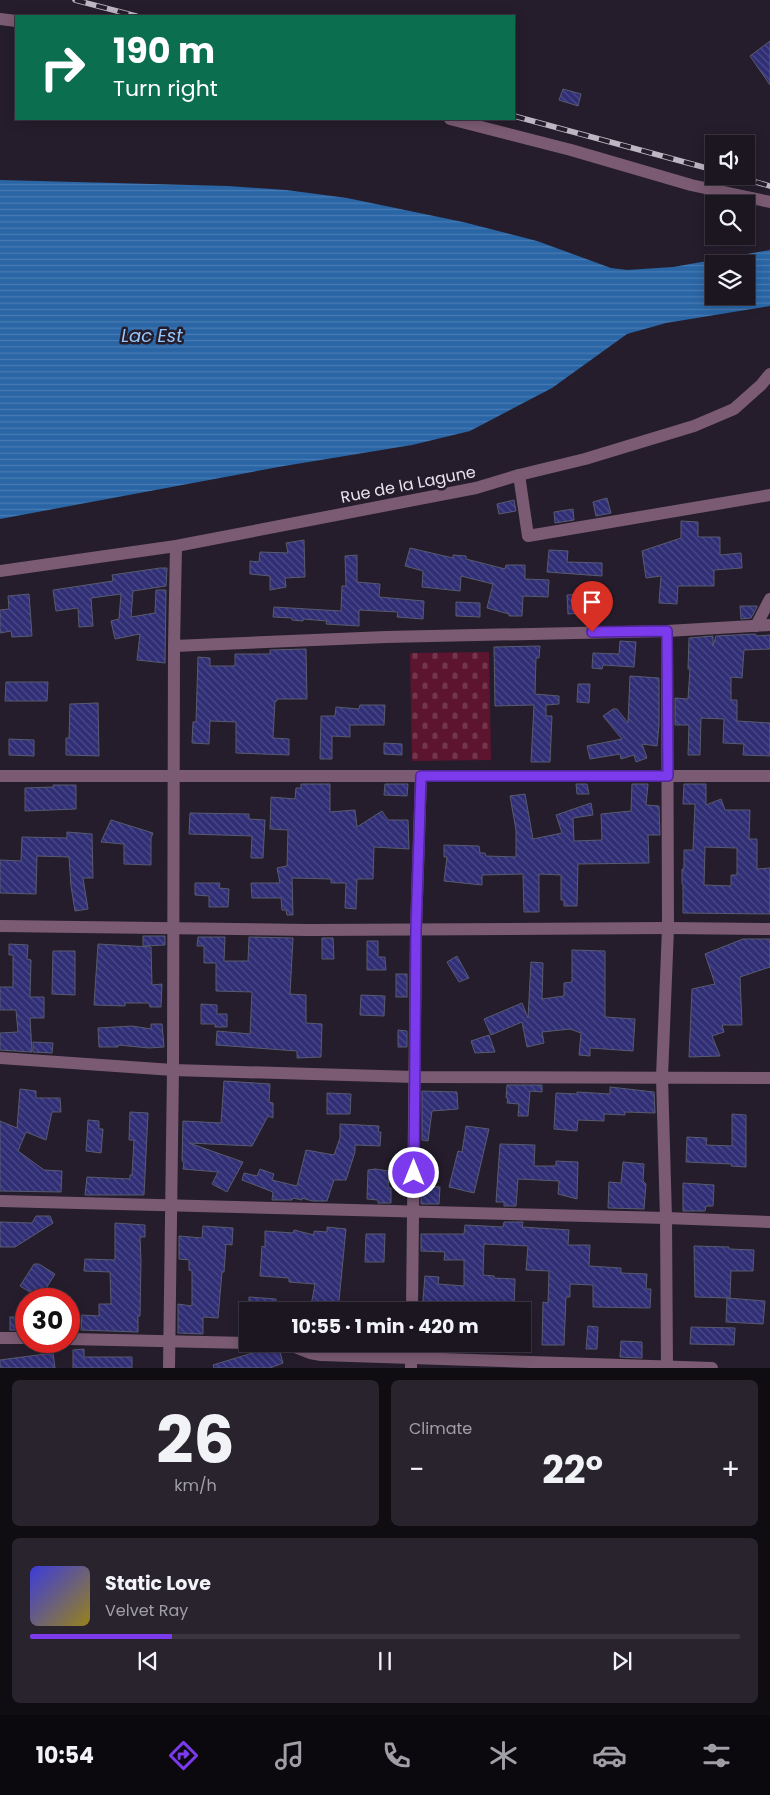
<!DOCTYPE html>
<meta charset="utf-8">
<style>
body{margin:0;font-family:Poppins,sans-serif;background:#29232e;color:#f1f3f6;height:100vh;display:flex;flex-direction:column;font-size:19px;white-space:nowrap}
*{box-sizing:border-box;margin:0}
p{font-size:16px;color:#a09fa5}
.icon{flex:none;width:28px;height:28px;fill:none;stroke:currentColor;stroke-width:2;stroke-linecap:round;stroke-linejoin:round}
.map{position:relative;height:1368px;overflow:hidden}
.side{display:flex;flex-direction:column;gap:12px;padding:12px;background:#0f0c12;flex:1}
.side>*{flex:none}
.hud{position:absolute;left:15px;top:15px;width:500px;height:105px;border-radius:0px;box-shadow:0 2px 12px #0003,0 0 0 1px #3a353f;background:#0b6e4f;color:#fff;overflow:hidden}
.tools{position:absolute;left:705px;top:135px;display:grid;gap:10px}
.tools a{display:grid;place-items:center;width:50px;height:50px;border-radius:0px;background:#1c1621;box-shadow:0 2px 12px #0003,0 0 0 1px #3a353f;font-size:25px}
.speed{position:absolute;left:15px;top:1288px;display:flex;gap:10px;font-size:25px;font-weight:700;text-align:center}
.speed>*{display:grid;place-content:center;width:65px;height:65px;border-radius:50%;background:#1c1621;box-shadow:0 2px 12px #0003,0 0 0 1px #3a353f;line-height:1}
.speed .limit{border:8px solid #d22;background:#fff;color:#111}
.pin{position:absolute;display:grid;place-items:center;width:42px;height:42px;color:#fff;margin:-51px -21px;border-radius:50% 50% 50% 0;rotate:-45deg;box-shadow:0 0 5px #0007}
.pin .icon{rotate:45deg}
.me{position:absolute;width:55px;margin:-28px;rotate:0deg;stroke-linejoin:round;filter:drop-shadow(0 0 4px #0008)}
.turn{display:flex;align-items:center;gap:18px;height:105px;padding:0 15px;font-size:22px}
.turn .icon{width:65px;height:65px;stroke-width:2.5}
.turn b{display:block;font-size:35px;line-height:42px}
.big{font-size:38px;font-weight:700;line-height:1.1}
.side .widget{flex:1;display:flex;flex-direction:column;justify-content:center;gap:8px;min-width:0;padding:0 18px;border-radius:8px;background:#29232e}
.side .dial{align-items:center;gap:0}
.dial b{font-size:65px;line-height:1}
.song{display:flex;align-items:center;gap:15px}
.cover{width:60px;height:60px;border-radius:8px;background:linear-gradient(135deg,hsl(240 70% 55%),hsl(50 70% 35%))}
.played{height:5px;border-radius:2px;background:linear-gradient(90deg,#7c3aed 20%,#3a353f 20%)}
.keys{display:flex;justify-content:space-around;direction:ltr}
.heat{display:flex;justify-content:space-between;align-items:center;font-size:28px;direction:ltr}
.side .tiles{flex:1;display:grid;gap:12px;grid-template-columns:1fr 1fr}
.widget:last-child{grid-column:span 2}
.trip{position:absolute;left:239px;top:1302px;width:292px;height:50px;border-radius:0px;background:#1c1621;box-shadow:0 2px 12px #0003,0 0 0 1px #3a353f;font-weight:700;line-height:50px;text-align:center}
.tab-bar{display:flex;height:80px;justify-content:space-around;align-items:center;background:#0b090d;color:#a09fa5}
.tab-bar .icon{width:35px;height:35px}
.tab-bar .on{color:#7c3aed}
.tab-bar b{font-size:22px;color:#f1f3f6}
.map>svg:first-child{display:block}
.cemetery{fill:url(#cemetery-stones)}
.water{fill:url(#water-rules);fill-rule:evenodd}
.building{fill:url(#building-back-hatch);stroke:#585b6e;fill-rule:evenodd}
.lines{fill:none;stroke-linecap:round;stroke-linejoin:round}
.street{stroke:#7b5b73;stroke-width:12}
.rail-casing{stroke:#beb7c3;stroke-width:5.5}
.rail{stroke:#251d2c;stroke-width:4;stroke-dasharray:11;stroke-linecap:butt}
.route-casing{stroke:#51269a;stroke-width:12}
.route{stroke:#7c3aed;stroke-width:9}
.labels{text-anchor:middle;stroke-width:5;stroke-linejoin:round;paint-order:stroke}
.street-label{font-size:16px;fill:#e9e3ee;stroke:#251d2c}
.water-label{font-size:18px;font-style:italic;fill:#97c5fa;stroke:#251d2c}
</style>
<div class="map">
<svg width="770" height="1368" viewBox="0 0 770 1368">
<defs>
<pattern id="cemetery-stones" width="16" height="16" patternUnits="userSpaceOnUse" patternTransform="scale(1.25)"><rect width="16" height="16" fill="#5c142f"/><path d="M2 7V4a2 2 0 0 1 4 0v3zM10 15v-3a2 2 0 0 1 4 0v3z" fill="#73364d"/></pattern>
<pattern id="water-rules" width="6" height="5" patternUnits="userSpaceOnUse" patternTransform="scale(1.25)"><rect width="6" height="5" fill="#2a66a6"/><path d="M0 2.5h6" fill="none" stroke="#497cb3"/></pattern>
<pattern id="building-back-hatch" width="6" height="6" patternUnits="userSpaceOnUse" patternTransform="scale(1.25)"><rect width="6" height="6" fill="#302e75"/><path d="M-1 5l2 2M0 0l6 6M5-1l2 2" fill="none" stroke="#4e4c89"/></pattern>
</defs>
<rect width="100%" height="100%" fill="#251d2c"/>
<polygon class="cemetery" points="489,652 491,760 412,761 410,653"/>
<path class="water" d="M 0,180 L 228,186 L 286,190 L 347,198 L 463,222 L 537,241 L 611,268 L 627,270 L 673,267 L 770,250 L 770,306 L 666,323 L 627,334 L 552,388 L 470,431 L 412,445 L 284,466 L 0,519 ZM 714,264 L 746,264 L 746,296 L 714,296 Z"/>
<g class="building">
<polygon points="770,41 770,85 750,56"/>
<polygon points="563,89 581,94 578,106 559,100"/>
<polygon points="607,498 611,513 596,516 593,502"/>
<polygon points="514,500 516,511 499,514 497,504"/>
<polygon points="573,509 574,520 555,523 554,512"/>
<polygon points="681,521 698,522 698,537 720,537 720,555 741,553 742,568 714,570 714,586 678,586 677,604 659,603 661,576 646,578 642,551 681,538"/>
<polygon points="304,540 305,577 285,578 286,587 270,590 270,576 250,574 250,561 259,562 260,552 288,553 286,543"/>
<polygon points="410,548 453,558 453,555 466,556 466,559 505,569 506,565 525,565 525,579 549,580 548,597 523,596 522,616 509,616 509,614 487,608 493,584 461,576 460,591 422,587 423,571 405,566"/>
<polygon points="549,550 568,551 567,562 602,563 602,576 547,572"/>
<polygon points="357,555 357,582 380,584 379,597 424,601 423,619 397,617 398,612 359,610 359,626 326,624 327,621 303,619 303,621 292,620 292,618 273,617 274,607 341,611 342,586 346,586 345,556"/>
<polygon points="160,568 167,568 166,586 133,591 131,617 155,613 156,590 166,590 165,663 137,660 140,634 115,639 111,621 119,619 121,594 91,598 93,626 79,627 78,608 56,611 53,590 113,581 112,575"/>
<polygon points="29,594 32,636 12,637 11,631 0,633 0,610 9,609 8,596"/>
<polygon points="582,594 583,613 568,614 567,595"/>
<polygon points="456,602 480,603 480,617 456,616"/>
<polygon points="740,606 757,606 757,607 751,618 741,619"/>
<polygon points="755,634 757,636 770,635 770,649 744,650 742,678 731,677 731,700 737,700 737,721 770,723 770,756 743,755 744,744 723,743 724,719 701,718 700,755 688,755 689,725 675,725 675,698 688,699 690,669 688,669 689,638 713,636 713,646 716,636"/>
<polygon points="620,641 636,642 634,667 603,665 602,669 592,668 593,653 619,654"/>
<polygon points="540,646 539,658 536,658 535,694 559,696 559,704 546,705 546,716 552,716 550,762 531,762 534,705 495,706 494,647"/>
<polygon points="306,649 307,699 277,699 277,701 275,701 273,738 289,739 289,755 236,753 236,722 210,721 209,744 192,743 193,722 196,722 198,657 210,658 210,666 235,666 235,654 270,654 270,650"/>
<polygon points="630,676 659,678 659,725 657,746 642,744 647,758 636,762 634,755 621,759 620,754 590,759 587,746 622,739 603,716 613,709 617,709 628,723"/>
<polygon points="6,682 48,682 47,701 5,701"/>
<polygon points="578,684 590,684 589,703 577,702"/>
<polygon points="98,703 99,756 66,755 66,738 69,738 70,704"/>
<polygon points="360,705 385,705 384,725 350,725 350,737 332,736 332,759 320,759 321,716 335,716 336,707 359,709"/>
<polygon points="9,739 34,740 34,756 9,755"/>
<polygon points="384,743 402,744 402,755 384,754"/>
<polygon points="301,784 330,784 330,812 355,810 357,827 382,811 388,820 408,820 409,849 374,847 373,879 357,879 356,909 345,908 346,883 331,883 331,879 292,878 293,915 287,915 286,910 282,910 281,898 252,898 251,883 280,883 277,868 287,866 288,830 270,829 271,797 295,799 296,788 301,788"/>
<polygon points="385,784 408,784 407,796 384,795"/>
<polygon points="576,784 587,784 589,794 577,794"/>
<polygon points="632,784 648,784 646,805 659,806 660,835 648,835 649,863 578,864 577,906 564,906 564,900 561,900 561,875 539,874 539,912 524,912 523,874 482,875 482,885 444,881 447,857 444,857 444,845 479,846 480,853 485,853 486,856 516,857 516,830 510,796 525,794 533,839 562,833 556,815 591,803 593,815 573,818 574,841 602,840 601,814 631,811"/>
<path d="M 684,784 L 706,784 L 706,805 L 721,799 L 725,810 L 750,810 L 749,839 L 757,839 L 757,869 L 770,868 L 770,914 L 683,913 L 683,884 L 682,884 L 682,869 L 684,869 L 684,850 L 693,850 L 695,804 L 683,804 ZM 705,847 L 737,848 L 737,875 L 731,875 L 731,886 L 704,885 Z"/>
<polygon points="53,785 76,785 76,809 25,811 25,788 54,787"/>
<polygon points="190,813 249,814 249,819 265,820 263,858 251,858 252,836 189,834"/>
<polygon points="111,820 153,833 151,838 151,865 124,864 124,844 101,842"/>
<polygon points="67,832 92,834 93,878 83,878 88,909 75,911 71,886 69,857 37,856 36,894 0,893 0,860 21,861 22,837 67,838"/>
<polygon points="195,883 220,883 219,888 229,889 228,907 209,907 209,896 195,895"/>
<polygon points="143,936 165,936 165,945 143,946"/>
<polygon points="198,937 225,937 224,961 248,961 249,937 293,938 290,994 306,995 306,1023 322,1024 321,1057 297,1058 297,1051 216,1045 217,1031 250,1034 252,992 216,991 216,963 204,963 204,946 197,946"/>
<polygon points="322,938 333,938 334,959 322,959"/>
<polygon points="743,939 770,939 770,967 740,977 742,1025 722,1025 724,1032 712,1036 720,1056 689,1057 692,989 715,984 705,954"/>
<polygon points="367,941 378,941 378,957 385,957 386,970 367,970"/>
<polygon points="9,944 28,945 27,959 31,960 30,997 44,997 44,1018 30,1018 32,1052 0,1050 0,1033 18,1032 16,1010 0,1010 0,987 13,987 13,955 9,955"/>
<polygon points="98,944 151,947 152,985 162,984 161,1007 150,1007 149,1003 125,1003 125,1006 94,1005"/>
<polygon points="572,950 605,951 605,1017 635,1019 633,1051 590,1048 590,1056 579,1055 581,1033 570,1029 542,1032 544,1043 527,1047 522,1022 491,1035 484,1019 522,1003 528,1018 531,962 543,963 542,999 564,996 564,983 572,982"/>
<polygon points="53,951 75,951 75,995 52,994"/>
<polygon points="457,956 469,978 459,982 447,962"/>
<rect x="396" y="974" width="11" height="23"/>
<polygon points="361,995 385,996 384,1016 360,1015"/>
<polygon points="201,1004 217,1005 217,1014 227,1014 227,1027 215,1027 215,1024 201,1024"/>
<polygon points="151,1024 162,1024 164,1047 149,1048 118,1045 118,1047 99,1047 98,1028 132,1026 151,1029"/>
<polygon points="398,1030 407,1031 407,1047 398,1047"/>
<polygon points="489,1035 495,1052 475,1053 471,1041"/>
<polygon points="33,1042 53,1043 52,1053 33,1052"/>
<polygon points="224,1081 270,1084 269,1102 273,1103 273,1118 268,1116 252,1146 189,1143 243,1162 227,1192 212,1184 218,1172 183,1169 184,1162 182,1161 183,1121 221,1123"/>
<polygon points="507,1085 542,1085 542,1092 530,1091 528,1116 518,1116 519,1104 507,1103 508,1098 506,1098"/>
<polygon points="610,1087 654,1092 655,1113 625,1112 625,1115 604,1114 604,1121 578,1120 577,1131 554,1129 556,1093 577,1094 577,1092 610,1094"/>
<polygon points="20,1089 36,1091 36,1098 60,1098 61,1112 52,1112 46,1140 26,1132 18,1151 44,1170 62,1171 61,1192 0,1191 0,1121 17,1128"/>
<polygon points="422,1091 457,1092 458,1109 432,1111 428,1141 422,1140"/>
<polygon points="327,1093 351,1094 350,1114 327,1114"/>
<polygon points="130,1112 148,1113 144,1195 85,1195 87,1177 130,1179 130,1175 132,1175 134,1140 129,1140"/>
<polygon points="732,1114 746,1115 746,1167 731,1166 732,1164 686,1162 687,1137 707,1138 706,1145 732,1146"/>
<polygon points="88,1120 99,1121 99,1129 103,1129 101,1153 86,1151"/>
<polygon points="340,1124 379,1126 378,1132 381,1132 380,1146 355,1145 355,1152 346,1180 334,1180 327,1201 312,1201 302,1198 302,1200 293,1198 292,1200 272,1200 273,1192 242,1180 244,1173 257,1176 260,1169 274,1174 272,1180 297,1186 306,1150 334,1155 340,1138"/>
<polygon points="466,1126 489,1129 474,1193 449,1187 458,1151 462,1152"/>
<polygon points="500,1144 535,1145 534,1166 556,1166 556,1161 578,1162 577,1199 558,1194 559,1181 518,1179 516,1206 504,1206 504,1202 496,1202"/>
<polygon points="623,1162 644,1164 643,1181 646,1184 644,1209 608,1208 609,1182 621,1183"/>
<polygon points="375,1169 389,1171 388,1188 391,1188 391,1203 378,1203 378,1200 367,1199 368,1170"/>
<polygon points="683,1183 714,1185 713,1206 706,1206 705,1211 683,1211"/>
<polygon points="421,1186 440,1187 439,1204 421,1204"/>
<polygon points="36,1216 50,1216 53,1223 15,1247 0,1247 0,1222 32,1223"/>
<polygon points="504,1222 523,1222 522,1227 569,1230 568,1245 590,1245 589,1266 621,1268 621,1273 647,1274 646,1289 651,1289 650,1308 593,1307 593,1285 570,1284 570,1297 566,1297 564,1345 542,1345 543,1302 548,1303 549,1271 526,1270 528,1246 484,1244 483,1275 494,1276 494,1278 515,1279 514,1311 494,1311 494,1308 461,1308 461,1311 422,1311 425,1276 439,1277 438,1284 464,1286 464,1260 444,1260 445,1252 421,1251 421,1234 464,1234 465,1225 503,1227"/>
<polygon points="115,1223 145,1225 145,1237 140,1237 141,1261 140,1316 138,1316 138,1332 81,1330 82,1315 99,1316 99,1304 111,1304 110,1272 84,1271 85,1259 115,1260"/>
<polygon points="203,1226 233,1228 232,1245 226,1244 224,1272 222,1272 218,1318 203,1317 203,1334 178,1333 178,1304 192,1306 192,1271 189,1270 189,1260 179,1259 179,1236 202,1238"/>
<polygon points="327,1227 346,1229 338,1311 310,1311 315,1284 289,1282 289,1278 260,1276 262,1246 265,1247 265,1231 293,1233 294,1230 314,1235 314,1231 327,1232"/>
<polygon points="366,1234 385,1234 384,1262 365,1262"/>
<polygon points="694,1246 729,1247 729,1249 754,1250 753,1271 731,1271 730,1298 695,1297"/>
<polygon points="34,1264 39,1264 55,1274 40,1298 20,1286"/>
<polygon points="249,1297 276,1299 275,1311 249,1311"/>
<polygon points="727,1298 765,1301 763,1324 726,1322"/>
<rect x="10" y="1317" width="16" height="13"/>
<polygon points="588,1326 598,1327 597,1349 586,1349"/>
<polygon points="691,1327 735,1328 734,1345 690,1344"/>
<polygon points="621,1341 642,1342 642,1358 620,1357"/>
<polygon points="84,1349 84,1357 132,1357 132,1368 73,1368 73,1350"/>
<polygon points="259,1351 280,1352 283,1363 270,1368 214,1368 213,1365"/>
<polygon points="53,1353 55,1368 0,1368 0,1360"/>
</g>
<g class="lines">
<g class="street">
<polyline points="0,19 16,21"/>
<polyline points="450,119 571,150 691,185 770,202"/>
<polyline points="519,475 585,459 694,426 734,409 761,385 770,374"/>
<polyline points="0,571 176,546 476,488 519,475 528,536 770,495"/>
<polyline points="756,626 770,599"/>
<polyline points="667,631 668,928 662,1077 666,1218 667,1368"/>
<polyline points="174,646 386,637 667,631 770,625"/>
<polyline points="0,776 770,776"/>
<polyline points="0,926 309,930 668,928 770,929"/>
<polyline points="0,1058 173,1070 414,1077 770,1078"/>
<polyline points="0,1201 666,1218 770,1222"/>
<polyline points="412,1311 416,929 421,776"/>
<polyline points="0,1338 26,1338"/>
<polyline points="69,1339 248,1343"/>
<polyline points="263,1344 287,1344 310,1353 321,1355 712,1368"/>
<polyline points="169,1368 173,1070 174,646 176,546"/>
<polyline points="411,1368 411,1344"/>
</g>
<defs>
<g id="rail">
<polyline points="75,0 136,16"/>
<polyline points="514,116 714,170"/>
<polyline points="735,176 770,186"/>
</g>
</defs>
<use href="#rail" class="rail-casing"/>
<use href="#rail" class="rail"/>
</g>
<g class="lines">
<defs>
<polyline id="route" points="414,1173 416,929 421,776 668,776 667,631 592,632"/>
</defs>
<use href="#route" class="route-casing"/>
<use href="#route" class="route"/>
</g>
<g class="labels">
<g class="street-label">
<text transform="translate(408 484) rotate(-11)" y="6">Rue de la Lagune</text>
</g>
<g class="water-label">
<text x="152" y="342">Lac Est</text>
</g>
</g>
</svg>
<div class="tools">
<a><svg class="icon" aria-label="sound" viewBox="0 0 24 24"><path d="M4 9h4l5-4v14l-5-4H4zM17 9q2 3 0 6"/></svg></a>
<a><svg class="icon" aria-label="search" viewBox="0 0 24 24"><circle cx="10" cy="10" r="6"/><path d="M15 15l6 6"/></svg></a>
<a><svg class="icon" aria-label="layers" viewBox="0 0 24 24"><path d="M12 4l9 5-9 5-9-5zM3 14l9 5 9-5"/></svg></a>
</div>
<div class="speed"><div class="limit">30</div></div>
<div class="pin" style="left:592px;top:632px;background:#d93025"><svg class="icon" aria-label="arrive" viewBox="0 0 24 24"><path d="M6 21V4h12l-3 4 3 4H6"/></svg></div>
<svg class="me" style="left:414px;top:1173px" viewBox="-20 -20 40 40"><circle r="17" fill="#7c3aed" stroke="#fff" stroke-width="3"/><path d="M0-11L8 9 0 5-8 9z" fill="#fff"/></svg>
<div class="trip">10:55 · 1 min · 420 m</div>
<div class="hud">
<div class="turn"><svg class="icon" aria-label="right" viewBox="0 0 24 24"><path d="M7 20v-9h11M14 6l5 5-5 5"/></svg><div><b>190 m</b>Turn right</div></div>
</div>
</div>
<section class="side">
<div class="tiles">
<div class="widget dial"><b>26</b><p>km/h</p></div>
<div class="widget"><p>Climate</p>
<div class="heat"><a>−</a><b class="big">22°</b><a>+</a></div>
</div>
<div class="widget">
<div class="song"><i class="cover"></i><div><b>Static Love</b><p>Velvet Ray</p></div></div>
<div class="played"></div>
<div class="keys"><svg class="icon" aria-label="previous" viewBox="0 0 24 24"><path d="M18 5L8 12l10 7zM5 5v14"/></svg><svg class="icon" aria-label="pause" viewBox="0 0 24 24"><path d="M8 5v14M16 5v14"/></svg><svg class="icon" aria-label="next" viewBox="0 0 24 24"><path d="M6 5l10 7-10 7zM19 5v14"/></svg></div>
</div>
</div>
</section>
<nav class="tab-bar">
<b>10:54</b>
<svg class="icon on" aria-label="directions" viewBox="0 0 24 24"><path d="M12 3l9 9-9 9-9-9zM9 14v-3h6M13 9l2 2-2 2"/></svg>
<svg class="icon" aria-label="music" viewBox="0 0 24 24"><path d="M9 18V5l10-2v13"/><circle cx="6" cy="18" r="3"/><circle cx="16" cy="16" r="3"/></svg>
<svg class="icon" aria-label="phone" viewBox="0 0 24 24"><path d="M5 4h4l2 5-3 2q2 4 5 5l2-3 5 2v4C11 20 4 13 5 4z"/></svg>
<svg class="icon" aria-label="climate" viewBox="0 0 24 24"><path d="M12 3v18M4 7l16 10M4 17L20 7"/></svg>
<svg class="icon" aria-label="car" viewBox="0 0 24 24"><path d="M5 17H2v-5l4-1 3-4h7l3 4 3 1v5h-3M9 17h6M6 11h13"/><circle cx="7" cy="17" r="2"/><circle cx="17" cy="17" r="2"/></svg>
<svg class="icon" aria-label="filters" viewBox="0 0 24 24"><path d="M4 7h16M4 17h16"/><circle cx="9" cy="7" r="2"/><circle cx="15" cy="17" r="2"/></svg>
</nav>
